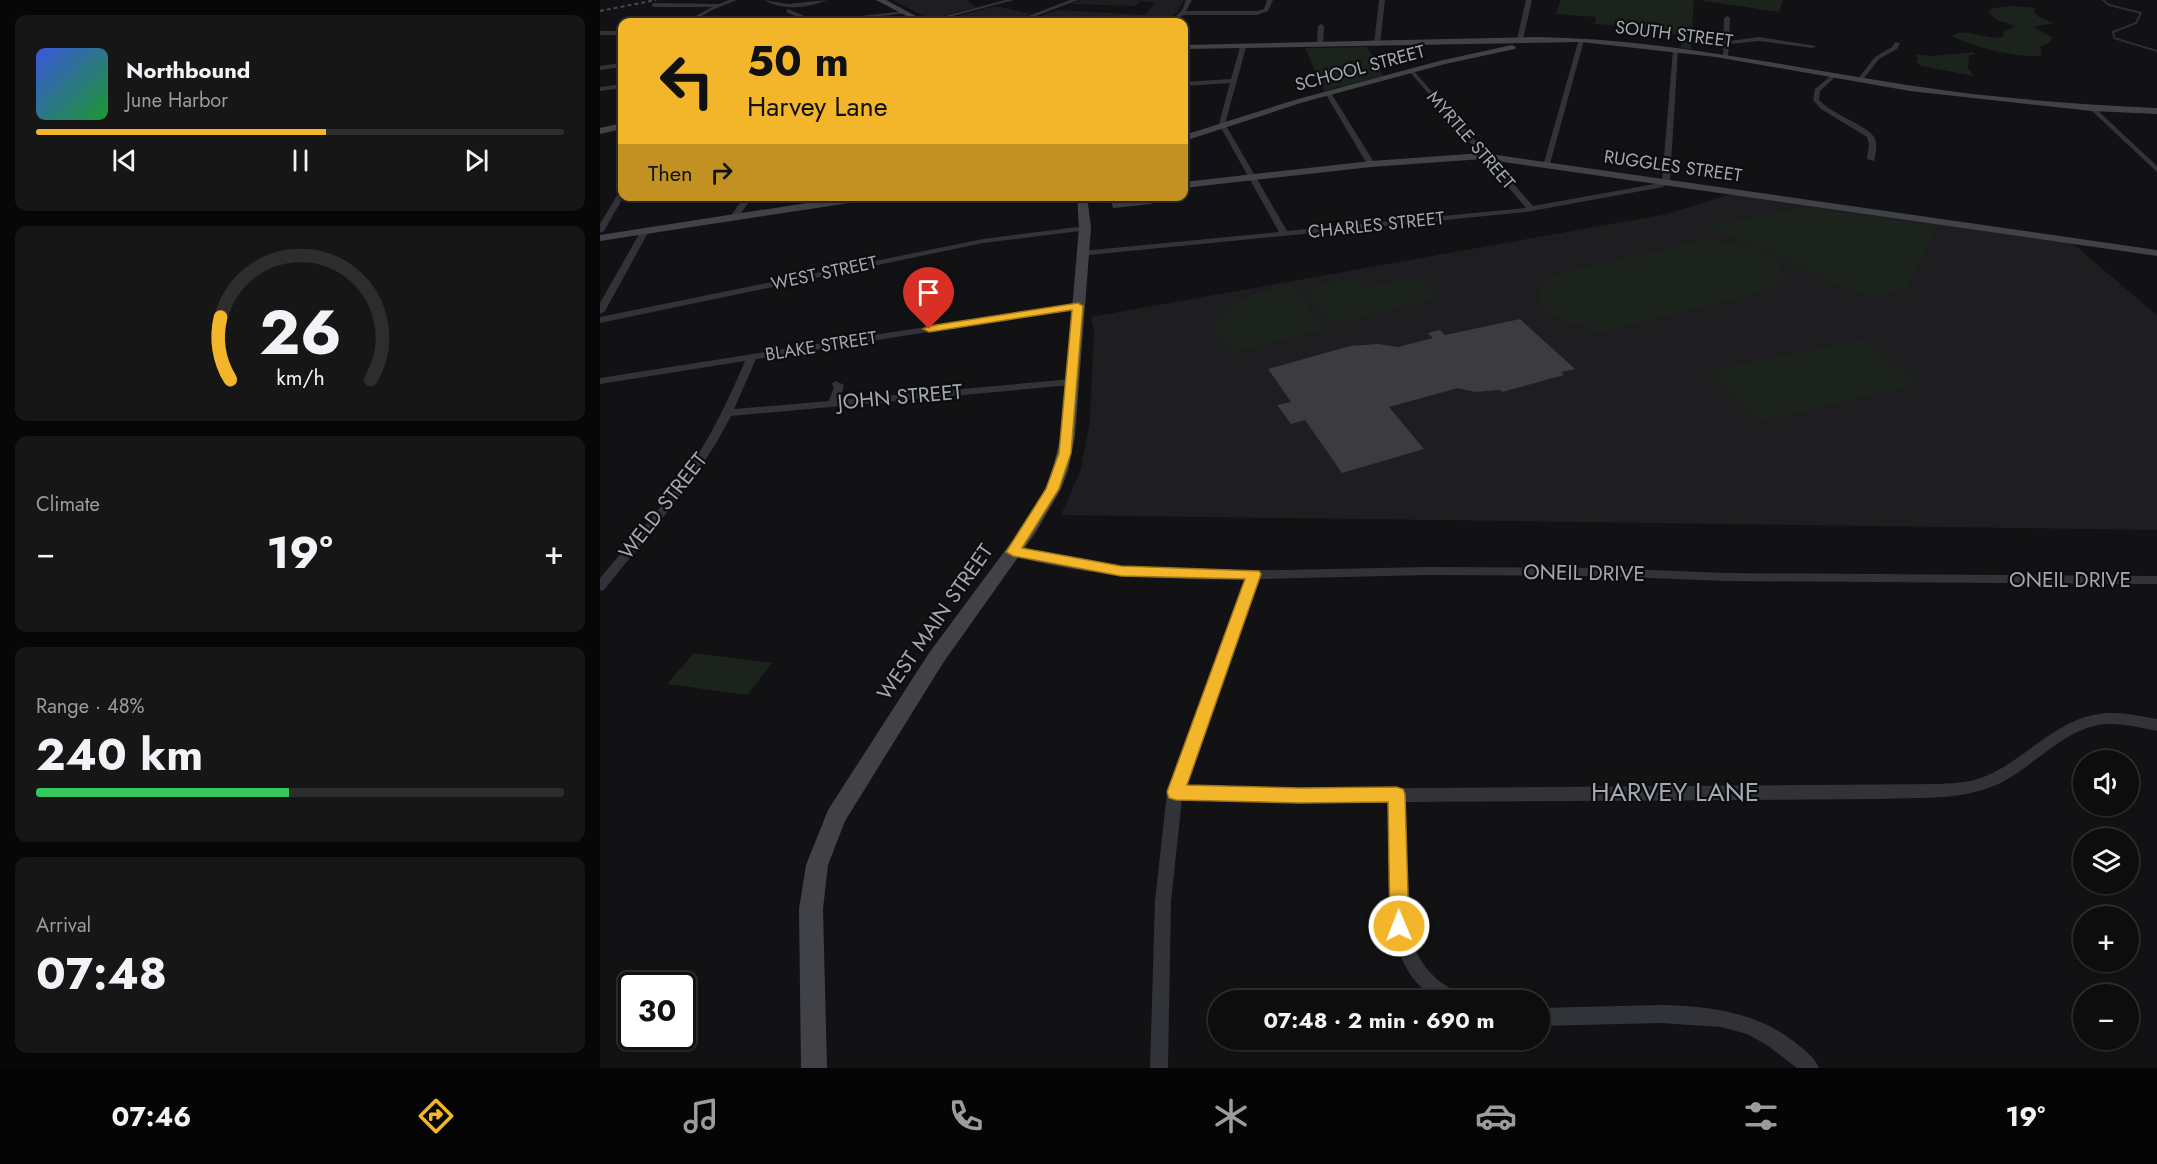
<!DOCTYPE html>
<meta charset="utf-8">
<style>
body{margin:0;font-family:Jost,sans-serif;background:#171617;color:#f1f3f6;height:100vh;display:flex;flex-direction:column;font-size:22px;white-space:nowrap}
*{box-sizing:border-box;margin:0}
p{font-size:20px;color:#9b9c9e}
.icon{flex:none;width:33px;height:33px;fill:none;stroke:currentColor;stroke-width:2;stroke-linecap:round;stroke-linejoin:round}
.map{position:relative;flex:1;overflow:hidden}
.sheet{display:flex;flex-direction:column;gap:15px;padding:15px;background:#080708;width:600px}
.sheet>*{flex:none}
.banner{position:absolute;left:18px;top:18px;width:570px;height:183px;border-radius:12px;box-shadow:0 2px 4px #0004,0 0 0 2px #2e2d2e;background:#f3b62a;color:#111;overflow:hidden}
.controls{position:absolute;left:1473px;top:750px;display:grid;gap:12px}
.controls a{display:grid;place-items:center;width:66px;height:66px;border-radius:50%;background:#0e0d0e;box-shadow:0 2px 4px #0004,0 0 0 2px #2e2d2e;font-size:30px}
.speed{position:absolute;left:18px;top:972px;display:flex;gap:12px;font-size:30px;font-weight:700;text-align:center}
.speed>*{display:grid;place-content:center;width:78px;height:78px;border-radius:50%;background:#0e0d0e;box-shadow:0 2px 4px #0004,0 0 0 2px #2e2d2e;line-height:1}
.speed .limit{border:3px solid #111;border-radius:9px;background:#fff;color:#111}
.pin{position:absolute;display:grid;place-items:center;width:51px;height:51px;color:#fff;margin:-62px -26px;border-radius:50% 50% 50% 0;rotate:-45deg;box-shadow:0 0 6px #0007}
.pin .icon{rotate:45deg}
.me{position:absolute;width:66px;margin:-33px;rotate:359deg;stroke-linejoin:round;filter:drop-shadow(0 0 4px #0008)}
.turn{display:flex;align-items:center;gap:21px;height:126px;padding:0 30px;font-size:27px}
.turn .icon{width:78px;height:78px;stroke-width:2.5}
.turn b{display:block;font-size:42px;line-height:51px}
.then{display:flex;align-items:center;height:57px;padding:0 30px;background:#0003;gap:12px;font-size:22px}
.big{font-size:45px;font-weight:700;line-height:1.1}
.sheet .tile{flex:1;display:flex;flex-direction:column;justify-content:center;gap:9px;min-width:0;padding:0 21px;border-radius:12px;background:#171617}
.sheet .dial{align-items:center;gap:0}
.dial svg{height:156px;overflow:visible;fill:none;stroke:#2e2d2e;stroke-width:7;stroke-linecap:round;text-anchor:middle}
.dial text{fill:#f1f3f6;stroke:none}
.song{display:flex;align-items:center;gap:18px}
.cover{width:72px;height:72px;border-radius:9px;background:linear-gradient(135deg,hsl(230 70% 55%),hsl(130 70% 35%))}
.played{height:6px;border-radius:3px;background:linear-gradient(90deg,#f3b62a 55%,#2e2d2e 55%)}
.keys{display:flex;justify-content:space-around;direction:ltr}
.heat{display:flex;justify-content:space-between;align-items:center;font-size:33px;direction:ltr}
.charge{height:9px;border-radius:4px;background:linear-gradient(90deg,#34c759 48%,#2e2d2e 0)}
.trip{position:absolute;left:608px;top:990px;width:342px;height:60px;border-radius:30px;background:#0e0d0e;box-shadow:0 2px 4px #0004,0 0 0 2px #2e2d2e;font-weight:700;line-height:60px;text-align:center}
.dock{display:flex;height:96px;justify-content:space-around;align-items:center;background:#060506;color:#9b9c9e}
.dock .icon{width:42px;height:42px}
.dock .current{color:#f3b62a}
.dock b{font-size:27px;color:#f1f3f6}
main{display:flex;flex:1;min-height:0}
.map>svg:first-child{display:block}
.built{fill:#1e1d20}
.green{fill:#1c231d}
.lines{fill:none;stroke-linecap:round;stroke-linejoin:round}
.stream{stroke:#283037;stroke-width:2}
.building{fill:#3c3c40}
.street{fill:#323338;fill-rule:evenodd}
.secondary{fill:#404248;fill-rule:evenodd}
.rail{stroke:#47494f;stroke-width:2;stroke-dasharray:4 3;stroke-linecap:butt}
.route{fill:#f3b62a;stroke:#9e761b;stroke-width:1.5}
.labels{text-anchor:middle;stroke-width:4.5;stroke-linejoin:round;paint-order:stroke}
.far-street-label{font-size:18px;fill:#a3a7b4;stroke:#0d0d0e}
.street-label{font-size:21px;fill:#a3a7b4;stroke:#0d0d0e}
.near-street-label{font-size:26px;fill:#a3a7b4;stroke:#0d0d0e}
</style>
<main>
<section class="sheet">
<div class="tile">
<div class="song"><i class="cover"></i><div><b>Northbound</b><p>June Harbor</p></div></div>
<div class="played"></div>
<div class="keys"><svg class="icon" aria-label="previous" viewBox="0 0 24 24"><path d="M18 5L8 12l10 7zM5 5v14"/></svg><svg class="icon" aria-label="pause" viewBox="0 0 24 24"><path d="M8 5v14M16 5v14"/></svg><svg class="icon" aria-label="next" viewBox="0 0 24 24"><path d="M6 5l10 7-10 7zM19 5v14"/></svg></div>
</div>
<div class="tile dial"><svg viewBox="0 0 100 80">
<path d="M14 69A42 42 0 1 1 86 69"/>
<path d="M14 69A42 42 0 0 1 9 37" stroke="#f3b62a"/>
<text x="50" y="56" font-size="32" font-weight="700">26</text>
<text x="50" y="72" font-size="11">km/h</text>
</svg></div>
<div class="tile"><p>Climate</p>
<div class="heat"><a>−</a><b class="big">19°</b><a>+</a></div>
</div>
<div class="tile"><p>Range · 48%</p><b class="big">240 km</b><div class="charge"></div></div>
<div class="tile"><p>Arrival</p><b class="big">07:48</b></div>
</section>
<div class="map">
<svg width="1557" height="1068" viewBox="0 0 1557 1068">
<rect width="100%" height="100%" fill="#121113"/>
<g class="built">
<polygon points="292,0 366,0 377,7 329,19"/>
<polygon points="481,0 584,0 578,11 565,22 422,22 458,10 545,15 555,2 541,1 535,6 472,4"/>
<polygon points="395,6 432,14 408,22 337,22"/>
<polygon points="1131,194 1472,243 1557,315 1557,530 461,515 481,469 490,420 494,330 491,317 1067,214"/>
</g>
<g class="green">
<polygon points="961,0 1094,0 1091,49 1081,48 1081,35 1036,31 1036,27 995,24 996,17 955,14"/>
<polygon points="1098,0 1183,0 1179,12"/>
<path d="M 1411,6 L 1436,8 L 1434,11 L 1437,16 L 1454,23 L 1433,27 L 1452,37 L 1450,42 L 1440,47 L 1442,55 C 1424,60 1368,46 1352,36 C 1365,26 1387,41 1403,37 L 1404,31 L 1415,26 L 1397,20 L 1388,12 L 1394,8 Z"/>
<polygon points="767,47 783,76 724,91 705,48"/>
<polygon points="1374,52 1375,54 1369,56 1368,68 1374,76 1321,66 1316,62 1319,58 1314,54 1331,56"/>
<polygon points="1199,208 1217,209 1337,226 1307,288 1290,294 1270,295 1228,282 1176,256 1109,226"/>
<path d="M 1100,241 C 1119,240 1196,247 1181,282 L 1163,292 L 994,334 L 988,329 L 993,327 C 972,325 948,318 938,298 L 939,287 L 957,274 Z"/>
<polygon points="755,277 765,288 816,277 838,299 732,324 703,288"/>
<path d="M 692,286 L 726,329 L 633,353 L 615,330 C 623,295 664,293 692,286 Z"/>
<polygon points="1262,339 1321,384 1157,422 1106,372"/>
<polygon points="94,653 172,663 147,695 67,684"/>
</g>
<g class="lines">
<polyline class="stream" points="1503,0 1509,5 1541,13 1536,23 1513,32 1514,38 1557,51"/>
</g>
<g class="building">
<polygon points="510,196 552,196 552,204 513,208"/>
<polygon points="920,319 975,369 961,372 964,375 902,392 900,390 875,392 858,388 789,407 824,449 742,473 705,420 691,424 677,405 691,402 668,369 750,346 778,344 798,347 833,338 828,333 840,330 845,335"/>
</g>
<g class="lines">
<g class="street">
<polygon points="129,0 137,0 112,10 91,22 85,22 112,7 54,7 51,5 54,3 119,4"/>
<path d="M 164,0 L 188,4 L 227,0 C 208,8 182,11 164,0 Z"/>
<polygon points="405,0 414,0 330,22 322,22"/>
<polygon points="470,0 478,0 420,22 413,22"/>
<polygon points="586,0 592,0 586,11 657,11 664,9 667,0 673,0 668,11 657,15 583,15 575,22 570,22 582,10"/>
<polygon points="779,0 785,0 780,44 777,46 774,44"/>
<polygon points="926,0 932,0 923,39 920,41 917,39"/>
<polygon points="188,9 216,21 305,11 308,13 229,22 210,22 186,12"/>
<polygon points="1127,16 1130,18 1129,41 1159,37 1216,46 1213,48 1159,41 1129,44 1128,57 1123,58 1124,18"/>
<polygon points="721,24 724,26 723,45 720,47 717,45 718,26"/>
<rect x="0" y="31" width="22" height="4"/>
<polygon points="979,39 984,40 950,164 943,166"/>
<polygon points="1295,42 1300,43 1297,49 1279,59 1261,82 1257,82 1257,80 1275,57 1292,47"/>
<polygon points="643,45 646,47 625,124 687,231 926,208 810,72 812,69 933,206 1060,183 1062,181 1073,50 1078,49 1070,181 1063,187 926,212 479,256 478,254 482,251 679,232 619,124 630,83 584,86 584,82 631,79 640,47"/>
<polygon points="22,63 22,67 0,70 0,66"/>
<path d="M 1233,74 L 1236,76 L 1220,91 L 1219,100 C 1231,114 1267,125 1274,137 C 1278,144 1276,153 1274,161 L 1267,159 L 1269,144 L 1267,137 L 1221,109 L 1213,100 L 1215,89 Z"/>
<polygon points="22,84 22,88 0,91 0,87"/>
<polygon points="728,91 731,93 775,164 774,166 767,164 725,93"/>
<polygon points="1490,107 1494,107 1557,166 1557,172 1490,109"/>
<polygon points="19,192 22,192 22,196 24,196 4,231 0,233 0,224"/>
<polygon points="145,196 153,196 136,220 130,220 129,218"/>
<polygon points="485,226 489,228 488,230 383,243 0,323 0,317 383,239"/>
<polygon points="42,229 49,231 5,311 0,314 0,303"/>
<path d="M 478,303 L 483,306 L 481,308 L 156,359 L 134,409 L 229,401 L 234,387 L 231,384 L 236,381 L 244,385 L 240,400 L 472,379 L 477,382 L 472,385 L 131,416 C 98,481 49,533 4,590 L 0,591 L 0,578 C 27,545 57,514 82,479 C 108,442 128,402 145,361 L 0,384 L 0,378 Z"/>
<path d="M 413,548 L 502,565 L 539,569 L 628,571 L 828,567 L 1000,568 L 1126,573 L 1557,576 L 1557,584 L 1126,581 L 1000,576 L 828,575 L 659,579 L 585,786 L 700,789 L 1341,784 C 1356,783 1372,782 1386,776 C 1424,760 1452,724 1493,715 C 1514,710 1536,715 1557,719 L 1557,731 C 1536,727 1514,721 1494,726 C 1461,733 1428,771 1396,785 C 1359,801 1318,797 1279,799 L 805,802 C 805,841 801,922 818,955 C 823,965 832,976 842,983 C 850,989 859,991 862,1000 C 855,1000 846,1002 839,1000 C 832,999 826,992 821,987 C 780,949 789,855 789,802 L 700,803 L 582,799 L 571,901 L 568,1068 L 550,1068 L 555,901 L 567,792 L 646,579 C 568,581 484,576 409,555 L 407,552 L 409,549 Z"/>
<path d="M 1060,1005 C 1110,1006 1158,1012 1197,1044 C 1206,1051 1215,1058 1219,1068 L 1197,1068 L 1167,1045 L 1147,1034 L 1121,1027 L 1060,1023 L 939,1026 L 939,1008 Z"/>
</g>
<g class="secondary">
<polygon points="276,0 286,0 327,22 318,22"/>
<path d="M 937,37 C 1062,39 1184,66 1307,85 C 1390,98 1474,104 1557,108 L 1557,114 L 1492,111 L 1310,91 L 1116,57 L 981,42 L 584,49 L 584,45 Z"/>
<polygon points="912,45 916,47 915,49 845,64 704,102 584,141 584,135 698,99 839,61"/>
<polygon points="22,123 22,129 0,134 0,128"/>
<polygon points="883,153 1557,250 1557,256 883,159 771,167 584,188 584,182 771,161"/>
<polygon points="252,196 281,196 276,199 0,241 0,235"/>
<polygon points="477,196 487,196 491,228 475,436 468,471 461,489 436,532 343,663 245,821 228,865 223,909 227,1068 201,1068 199,909 206,865 228,810 329,653 424,525 445,489 452,471 461,436 479,228"/>
</g>
<polyline class="rail" points="0,11 56,0"/>
</g>
<polygon class="route" points="478,303 483,306 471,453 459,489 422,548 521,566 659,571 661,574 587,785 700,788 796,787 803,789 805,794 809,926 806,933 799,935 793,933 790,926 788,802 700,803 576,800 569,798 567,792 645,579 521,576 413,556 406,552 446,489 459,453 472,310 329,332 323,329 329,326"/>
<g class="labels">
<g class="far-street-label">
<text transform="translate(1074 34) rotate(7)" y="6">SOUTH STREET</text>
<text transform="translate(760 68) rotate(-15)" y="6">SCHOOL STREET</text>
<text transform="translate(871 140) rotate(49)" y="6">MYRTLE STREET</text>
<text transform="translate(1073 166) rotate(8)" y="6">RUGGLES STREET</text>
<text transform="translate(776 225) rotate(-6)" y="6">CHARLES STREET</text>
<text transform="translate(224 273) rotate(-12)" y="6">WEST STREET</text>
<text transform="translate(221 346) rotate(-9)" y="6">BLAKE STREET</text>
</g>
<g class="street-label">
<text transform="translate(300 397) rotate(-5)" y="7">JOHN STREET</text>
<text transform="translate(63 506) rotate(-52)" y="7">WELD STREET</text>
<text transform="translate(984 573) rotate(1)" y="7">ONEIL DRIVE</text>
<text x="1470" y="587">ONEIL DRIVE</text>
<text transform="translate(335 622) rotate(-55)" y="7">WEST MAIN STREET</text>
</g>
<g class="near-street-label">
<text x="1075" y="801">HARVEY LANE</text>
</g>
</g>
</svg>
<div class="controls">
<a><svg class="icon" aria-label="sound" viewBox="0 0 24 24"><path d="M4 9h4l5-4v14l-5-4H4zM17 9q2 3 0 6"/></svg></a>
<a><svg class="icon" aria-label="layers" viewBox="0 0 24 24"><path d="M12 4l9 5-9 5-9-5zM3 14l9 5 9-5"/></svg></a>
<a>+</a>
<a>−</a>
</div>
<div class="speed"><div class="limit">30</div></div>
<div class="pin" style="left:329px;top:329px;background:#d93025"><svg class="icon" aria-label="arrive" viewBox="0 0 24 24"><path d="M6 21V4h12l-3 4 3 4H6"/></svg></div>
<svg class="me" style="left:799px;top:926px" viewBox="-20 -20 40 40"><circle r="17" fill="#f3b62a" stroke="#fff" stroke-width="3"/><path d="M0-11L8 9 0 5-8 9z" fill="#fff"/></svg>
<div class="trip">07:48 · 2 min · 690 m</div>
<div class="banner">
<div class="turn"><svg class="icon" aria-label="left" viewBox="0 0 24 24"><path d="M17 20v-9H6M10 6l-5 5 5 5"/></svg><div><b>50 m</b>Harvey Lane</div></div>
<div class="then">Then<svg class="icon" aria-label="right" viewBox="0 0 24 24"><path d="M7 20v-9h11M14 6l5 5-5 5"/></svg></div>
</div>
</div>
</main>
<nav class="dock">
<b>07:46</b>
<svg class="icon current" aria-label="directions" viewBox="0 0 24 24"><path d="M12 3l9 9-9 9-9-9zM9 14v-3h6M13 9l2 2-2 2"/></svg>
<svg class="icon" aria-label="music" viewBox="0 0 24 24"><path d="M9 18V5l10-2v13"/><circle cx="6" cy="18" r="3"/><circle cx="16" cy="16" r="3"/></svg>
<svg class="icon" aria-label="phone" viewBox="0 0 24 24"><path d="M5 4h4l2 5-3 2q2 4 5 5l2-3 5 2v4C11 20 4 13 5 4z"/></svg>
<svg class="icon" aria-label="climate" viewBox="0 0 24 24"><path d="M12 3v18M4 7l16 10M4 17L20 7"/></svg>
<svg class="icon" aria-label="car" viewBox="0 0 24 24"><path d="M5 17H2v-5l4-1 3-4h7l3 4 3 1v5h-3M9 17h6M6 11h13"/><circle cx="7" cy="17" r="2"/><circle cx="17" cy="17" r="2"/></svg>
<svg class="icon" aria-label="filters" viewBox="0 0 24 24"><path d="M4 7h16M4 17h16"/><circle cx="9" cy="7" r="2"/><circle cx="15" cy="17" r="2"/></svg>
<b>19°</b>
</nav>
